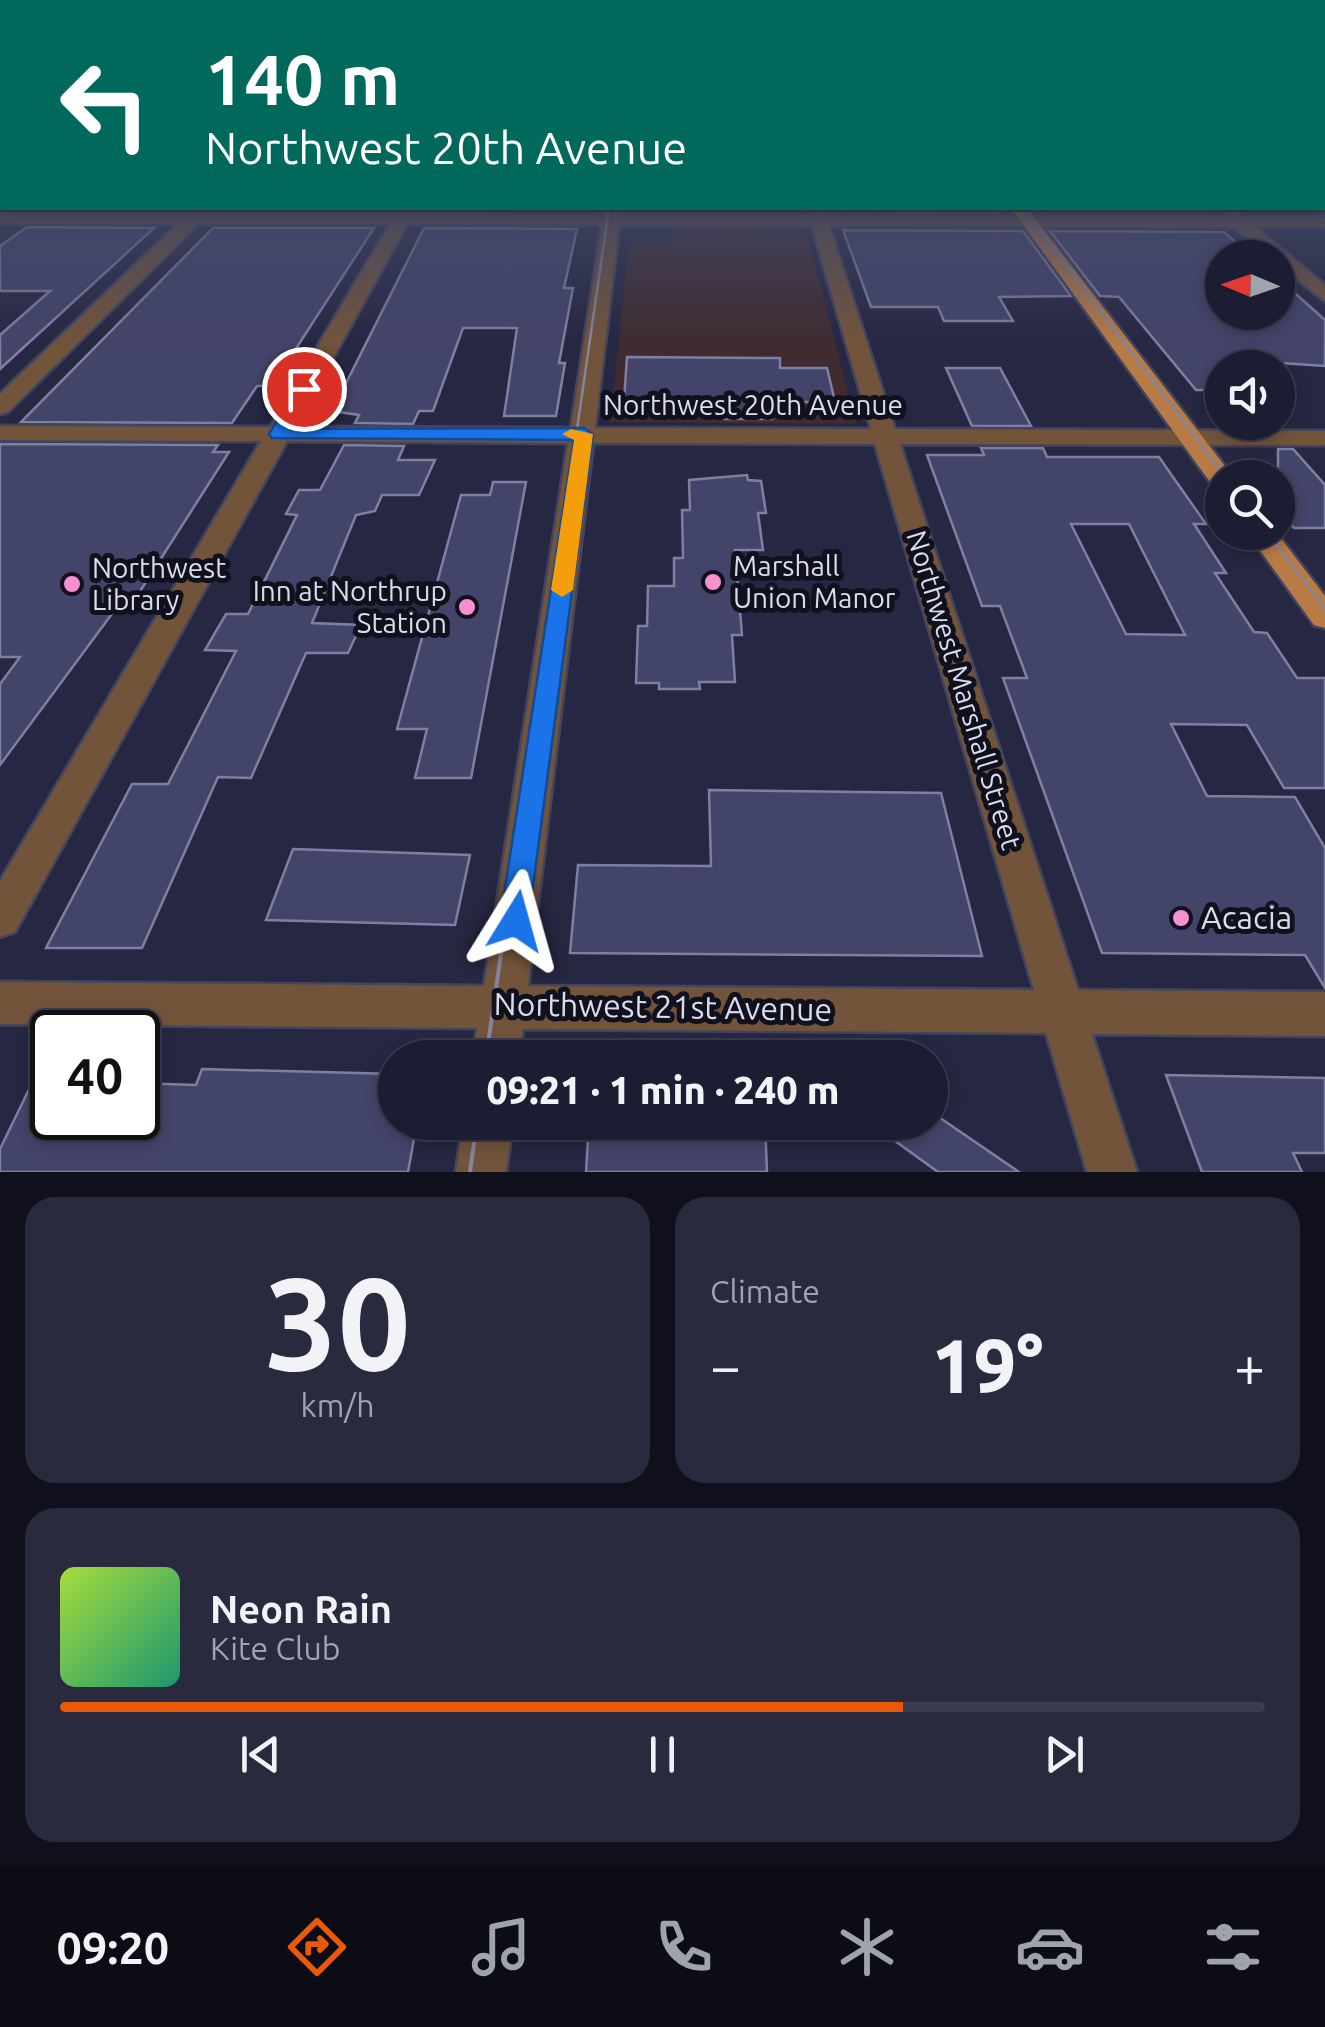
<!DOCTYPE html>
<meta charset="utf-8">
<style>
body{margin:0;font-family:Ubuntu,sans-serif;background:#292a3e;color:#f1f3f6;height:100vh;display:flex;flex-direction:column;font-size:38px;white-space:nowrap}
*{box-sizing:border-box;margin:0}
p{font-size:32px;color:#a0a2ac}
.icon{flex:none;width:55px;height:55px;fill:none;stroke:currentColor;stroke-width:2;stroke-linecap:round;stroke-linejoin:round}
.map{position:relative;height:1172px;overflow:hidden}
.details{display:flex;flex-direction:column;gap:25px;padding:25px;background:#0f101c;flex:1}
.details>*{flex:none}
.banner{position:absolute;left:0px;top:0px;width:1325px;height:210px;box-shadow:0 5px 15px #0003,0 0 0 2px #3a3b4d;background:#00695c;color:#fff;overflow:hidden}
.needle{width:65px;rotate:272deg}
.fabs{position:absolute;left:1205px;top:240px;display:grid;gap:20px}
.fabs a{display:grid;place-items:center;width:90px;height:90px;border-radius:50%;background:#1c1d32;box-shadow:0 5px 15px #0003,0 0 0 2px #3a3b4d;font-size:50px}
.speed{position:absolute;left:30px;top:1010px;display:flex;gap:20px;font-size:50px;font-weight:700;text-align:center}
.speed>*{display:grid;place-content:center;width:130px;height:130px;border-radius:50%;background:#1c1d32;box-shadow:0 5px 15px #0003,0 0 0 2px #3a3b4d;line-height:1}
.speed .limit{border:5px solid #111;border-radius:15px;background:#fff;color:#111}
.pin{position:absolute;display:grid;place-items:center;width:85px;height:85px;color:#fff;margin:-42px;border:5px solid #fff;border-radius:50%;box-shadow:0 2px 10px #0007}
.me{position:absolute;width:110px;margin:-55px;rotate:8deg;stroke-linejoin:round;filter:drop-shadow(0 0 8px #0008)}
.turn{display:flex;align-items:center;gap:35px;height:210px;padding:0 40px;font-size:45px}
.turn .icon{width:130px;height:130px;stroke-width:2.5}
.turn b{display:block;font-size:70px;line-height:85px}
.big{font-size:75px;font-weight:800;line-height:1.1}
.details .card{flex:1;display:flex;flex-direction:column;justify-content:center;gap:15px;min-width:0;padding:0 35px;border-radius:30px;background:#292a3e}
.details .dial{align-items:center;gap:0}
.dial b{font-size:130px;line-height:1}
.song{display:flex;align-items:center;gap:30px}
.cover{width:120px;height:120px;border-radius:15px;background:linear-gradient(135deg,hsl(80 70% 55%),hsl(160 70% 35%))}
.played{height:10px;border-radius:5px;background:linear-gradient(90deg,#ea580c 70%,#3a3b4d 70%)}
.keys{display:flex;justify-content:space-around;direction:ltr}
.heat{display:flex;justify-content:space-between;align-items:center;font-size:55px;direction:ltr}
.details .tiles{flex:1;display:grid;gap:25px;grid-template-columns:1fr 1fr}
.card:last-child{grid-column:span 2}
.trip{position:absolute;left:378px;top:1040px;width:570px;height:100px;border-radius:50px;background:#1c1d32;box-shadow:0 5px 15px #0003,0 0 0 2px #3a3b4d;font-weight:800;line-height:100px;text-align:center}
.dock{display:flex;height:160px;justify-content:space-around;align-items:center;background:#0b0c14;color:#a0a2ac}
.dock .icon{width:70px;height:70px}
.dock .selected{color:#ea580c}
.dock b{font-size:45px;color:#f1f3f6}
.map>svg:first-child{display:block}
.commercial{fill:#3f2b30}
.building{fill:#434469;stroke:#7e80a1;stroke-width:2.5;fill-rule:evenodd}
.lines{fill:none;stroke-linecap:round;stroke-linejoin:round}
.minor-casing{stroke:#43445e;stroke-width:5}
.major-casing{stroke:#43445e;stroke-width:5}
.minor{fill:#72543b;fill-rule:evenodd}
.major{fill:#b87b45;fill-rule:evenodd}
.tram-far1{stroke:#85869c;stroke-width:2.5}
.tram{stroke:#85869c;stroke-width:4}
.route{fill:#1a73e8;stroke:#114b97;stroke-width:2.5}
.slow{fill:#f59e0b}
.poi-dot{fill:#f690d1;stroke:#11111e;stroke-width:4}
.labels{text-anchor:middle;stroke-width:10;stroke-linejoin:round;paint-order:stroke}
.street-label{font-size:28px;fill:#dadcee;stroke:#11111e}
.poi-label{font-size:28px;fill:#dadcee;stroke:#11111e;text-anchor:start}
.near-poi-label{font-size:32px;fill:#dadcee;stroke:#11111e;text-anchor:start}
.near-street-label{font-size:32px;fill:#dadcee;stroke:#11111e}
</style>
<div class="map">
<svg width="1325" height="1172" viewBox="0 0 1325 1172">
<rect width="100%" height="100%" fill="#262742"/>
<g class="commercial">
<polygon points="1035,208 1203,208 1212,216 1041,215"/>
<polygon points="674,224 805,226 856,424 610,422 629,244 672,244"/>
</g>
<g class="building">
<polygon points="836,208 994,208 997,212 837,211"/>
<polygon points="27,227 154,228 0,369 0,335 50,291 0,291 0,246"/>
<polygon points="213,228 374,228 286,364 268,386 257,386 232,423 21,422"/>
<polygon points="424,228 577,229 564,288 573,288 559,363 565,363 556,416 504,416 517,328 463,328 433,411 419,411 413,424 355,423 359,415 332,411"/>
<polygon points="843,230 1023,231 1071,296 999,297 1013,321 944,321 938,307 871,307"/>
<polygon points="1050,231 1224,232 1254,258 1222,258 1222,312 1278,312 1278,278 1325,320 1325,366 1222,359 1222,411 1205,390 1196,390 1119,297 1100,296"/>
<polygon points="627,357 780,358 780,368 827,368 835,402 769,402 772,419 724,419 723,402 624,401"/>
<polygon points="946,368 1000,368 1031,426 972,426"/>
<polygon points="0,444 218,445 213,452 229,452 130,607 117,607 0,765 0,684 20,657 0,657"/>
<polygon points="344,445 404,446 398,460 435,460 419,495 382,495 375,511 356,515 312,623 361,625 348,653 306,653 251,778 218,777 142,948 46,948 132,784 168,784 236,651 205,650 226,614 248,614 297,515 286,514 299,490 320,490"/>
<path d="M 981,448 L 1043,448 L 1047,457 L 1159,457 L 1206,524 L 1194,524 L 1226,573 L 1215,573 L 1254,632 L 1267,633 L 1297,678 L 1325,678 L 1325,788 L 1284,788 L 1247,725 L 1171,724 L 1207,796 L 1295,797 L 1325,848 L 1325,988 L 1305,955 L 1102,953 L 1003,678 L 1027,678 L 1000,606 L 982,606 L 927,455 L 984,455 ZM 1071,524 L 1129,524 L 1185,635 L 1126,634 Z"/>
<polygon points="1278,449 1293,449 1325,485 1325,528 1294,528 1278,508"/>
<polygon points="747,475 748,480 761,481 766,513 758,513 763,550 735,550 742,635 732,635 735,682 699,682 700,689 659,689 659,683 636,683 638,626 647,626 648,586 674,586 674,558 683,558 682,510 690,510 689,480"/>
<polygon points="493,482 526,482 471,778 415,778 427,729 397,729 461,495 490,495"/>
<polygon points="709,790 941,793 982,956 570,953 578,865 711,866"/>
<polygon points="293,849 470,855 455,925 266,920"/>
<polygon points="202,1069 395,1074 395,1122 417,1122 408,1172 0,1172 0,1149 33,1081 52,1082 52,1118 138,1118 138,1083 196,1085"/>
<polygon points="1166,1075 1325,1078 1325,1153 1293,1153 1302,1172 1202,1172"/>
<polygon points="930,1111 1019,1172 938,1172 891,1138 899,1122 930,1122"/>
<polygon points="589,1122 765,1122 767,1172 586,1172"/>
</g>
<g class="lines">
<defs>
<g id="minor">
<path d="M 199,208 L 207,214 L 396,214 L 400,208 L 416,208 L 413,214 L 604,215 L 605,208 L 621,208 L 620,215 L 809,215 L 807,208 L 823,208 L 826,215 L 1224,217 L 1232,211 L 1243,217 L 1325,217 L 1325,227 L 1255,227 L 1325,285 L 1325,301 L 1278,264 L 1278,258 L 1270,258 L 1234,227 L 829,226 L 895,429 L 1325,431 L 1325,445 L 900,444 L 1078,990 L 1325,992 L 1325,1036 L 1092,1034 L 1137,1172 L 1087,1172 L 1046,1033 L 523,1029 L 519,1058 L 473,1058 L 477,1028 L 0,1024 L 0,982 L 484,986 L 568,443 L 287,441 L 15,932 L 0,937 L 0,881 L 261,441 L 0,440 L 0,426 L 270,427 L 390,224 L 198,224 L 8,412 L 0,414 L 0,394 L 178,224 L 0,223 L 0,213 L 189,214 ZM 407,224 L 602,225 L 571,428 L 295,427 ZM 619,225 L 812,226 L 871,429 L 595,428 ZM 593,443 L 875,444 L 1034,990 L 528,986 Z"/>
<polygon points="463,1122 513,1122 506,1172 456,1172"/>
</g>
<g id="major">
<polygon points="1011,208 1027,208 1231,474 1233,478 1222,478 1222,488 1213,486"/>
<polygon points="1247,532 1276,532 1325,596 1325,628 1314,625"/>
</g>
</defs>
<use href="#minor" class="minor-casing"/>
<use href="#major" class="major-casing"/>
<use href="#minor" class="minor"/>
<use href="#major" class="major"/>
<g class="tram-far1">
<polyline points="1022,208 1226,478"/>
<polyline points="1267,532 1325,609"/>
<polyline points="513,872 609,208"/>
</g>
<g class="tram">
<polyline points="486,1058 513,870"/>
<polyline points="470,1172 477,1122"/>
</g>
</g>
<linearGradient id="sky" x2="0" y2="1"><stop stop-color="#151524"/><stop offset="0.53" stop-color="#414765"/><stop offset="1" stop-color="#414765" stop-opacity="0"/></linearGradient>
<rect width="1325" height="346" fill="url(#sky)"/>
<polygon class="route" points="304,384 313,389 291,429 584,428 593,434 527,931 516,935 504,931 500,921 574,440 272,438 269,434 296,389"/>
<polygon class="slow" points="571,429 593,434 573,590 562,597 551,590 574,440 562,434"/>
<g class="poi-dot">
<circle cx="713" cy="582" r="10"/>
<circle cx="72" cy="584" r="10"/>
<circle cx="467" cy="607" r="10"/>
<circle cx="1181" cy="918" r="10"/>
</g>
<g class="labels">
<g class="street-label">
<text x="753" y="415">Northwest 20th Avenue</text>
<text transform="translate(964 690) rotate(73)" y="10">Northwest Marshall Street</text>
</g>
<g class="poi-label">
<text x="733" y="576">Marshall<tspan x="733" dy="32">Union Manor</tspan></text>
<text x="92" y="578">Northwest<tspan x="92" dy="32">Library</tspan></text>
<text x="447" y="601" text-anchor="end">Inn at Northrup<tspan x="447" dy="32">Station</tspan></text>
</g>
<g class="near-poi-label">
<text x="1201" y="929">Acacia</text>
</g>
<g class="near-street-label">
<text transform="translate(663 1007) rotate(1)" y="11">Northwest 21st Avenue</text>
</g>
</g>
</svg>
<div class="fabs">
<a><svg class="needle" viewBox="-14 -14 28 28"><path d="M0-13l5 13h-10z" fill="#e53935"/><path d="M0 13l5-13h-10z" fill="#a0a2ac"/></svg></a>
<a><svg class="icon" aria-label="sound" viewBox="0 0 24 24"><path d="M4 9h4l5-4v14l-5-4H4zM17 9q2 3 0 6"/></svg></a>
<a><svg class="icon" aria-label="search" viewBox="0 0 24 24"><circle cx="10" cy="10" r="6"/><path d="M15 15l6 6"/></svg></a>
</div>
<div class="speed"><div class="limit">40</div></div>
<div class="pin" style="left:304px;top:389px;background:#d93025"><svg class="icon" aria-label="arrive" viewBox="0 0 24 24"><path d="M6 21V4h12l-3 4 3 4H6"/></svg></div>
<svg class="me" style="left:516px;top:921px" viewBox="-20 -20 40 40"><path d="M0-17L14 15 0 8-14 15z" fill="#1a73e8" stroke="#fff" stroke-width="4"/></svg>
<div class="trip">09:21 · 1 min · 240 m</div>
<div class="banner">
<div class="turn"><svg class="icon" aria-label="left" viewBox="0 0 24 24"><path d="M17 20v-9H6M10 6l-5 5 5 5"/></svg><div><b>140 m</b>Northwest 20th Avenue</div></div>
</div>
</div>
<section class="details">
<div class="tiles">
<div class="card dial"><b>30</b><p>km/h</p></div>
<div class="card"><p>Climate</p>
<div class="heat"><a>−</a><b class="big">19°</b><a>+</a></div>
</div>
<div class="card">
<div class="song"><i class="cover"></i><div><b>Neon Rain</b><p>Kite Club</p></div></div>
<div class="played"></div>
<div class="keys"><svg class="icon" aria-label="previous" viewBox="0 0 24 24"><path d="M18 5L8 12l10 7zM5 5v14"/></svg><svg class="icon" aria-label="pause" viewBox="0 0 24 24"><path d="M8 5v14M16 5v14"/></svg><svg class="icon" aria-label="next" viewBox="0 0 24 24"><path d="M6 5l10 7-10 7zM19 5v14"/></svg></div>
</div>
</div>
</section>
<nav class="dock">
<b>09:20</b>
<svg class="icon selected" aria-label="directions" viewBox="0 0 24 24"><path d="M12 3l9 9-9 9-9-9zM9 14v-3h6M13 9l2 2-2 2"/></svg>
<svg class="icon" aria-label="music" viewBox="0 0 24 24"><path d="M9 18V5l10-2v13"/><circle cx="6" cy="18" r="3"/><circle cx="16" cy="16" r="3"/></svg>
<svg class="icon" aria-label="phone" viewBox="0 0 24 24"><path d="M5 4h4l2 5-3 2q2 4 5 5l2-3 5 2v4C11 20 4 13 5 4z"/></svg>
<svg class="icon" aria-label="climate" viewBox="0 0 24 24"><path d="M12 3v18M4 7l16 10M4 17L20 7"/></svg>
<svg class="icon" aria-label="car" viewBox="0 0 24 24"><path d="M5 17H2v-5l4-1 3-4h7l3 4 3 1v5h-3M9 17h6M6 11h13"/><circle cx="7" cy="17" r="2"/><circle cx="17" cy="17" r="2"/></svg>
<svg class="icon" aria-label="filters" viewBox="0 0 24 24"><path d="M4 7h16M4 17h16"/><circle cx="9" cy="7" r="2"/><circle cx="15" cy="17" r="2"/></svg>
</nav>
